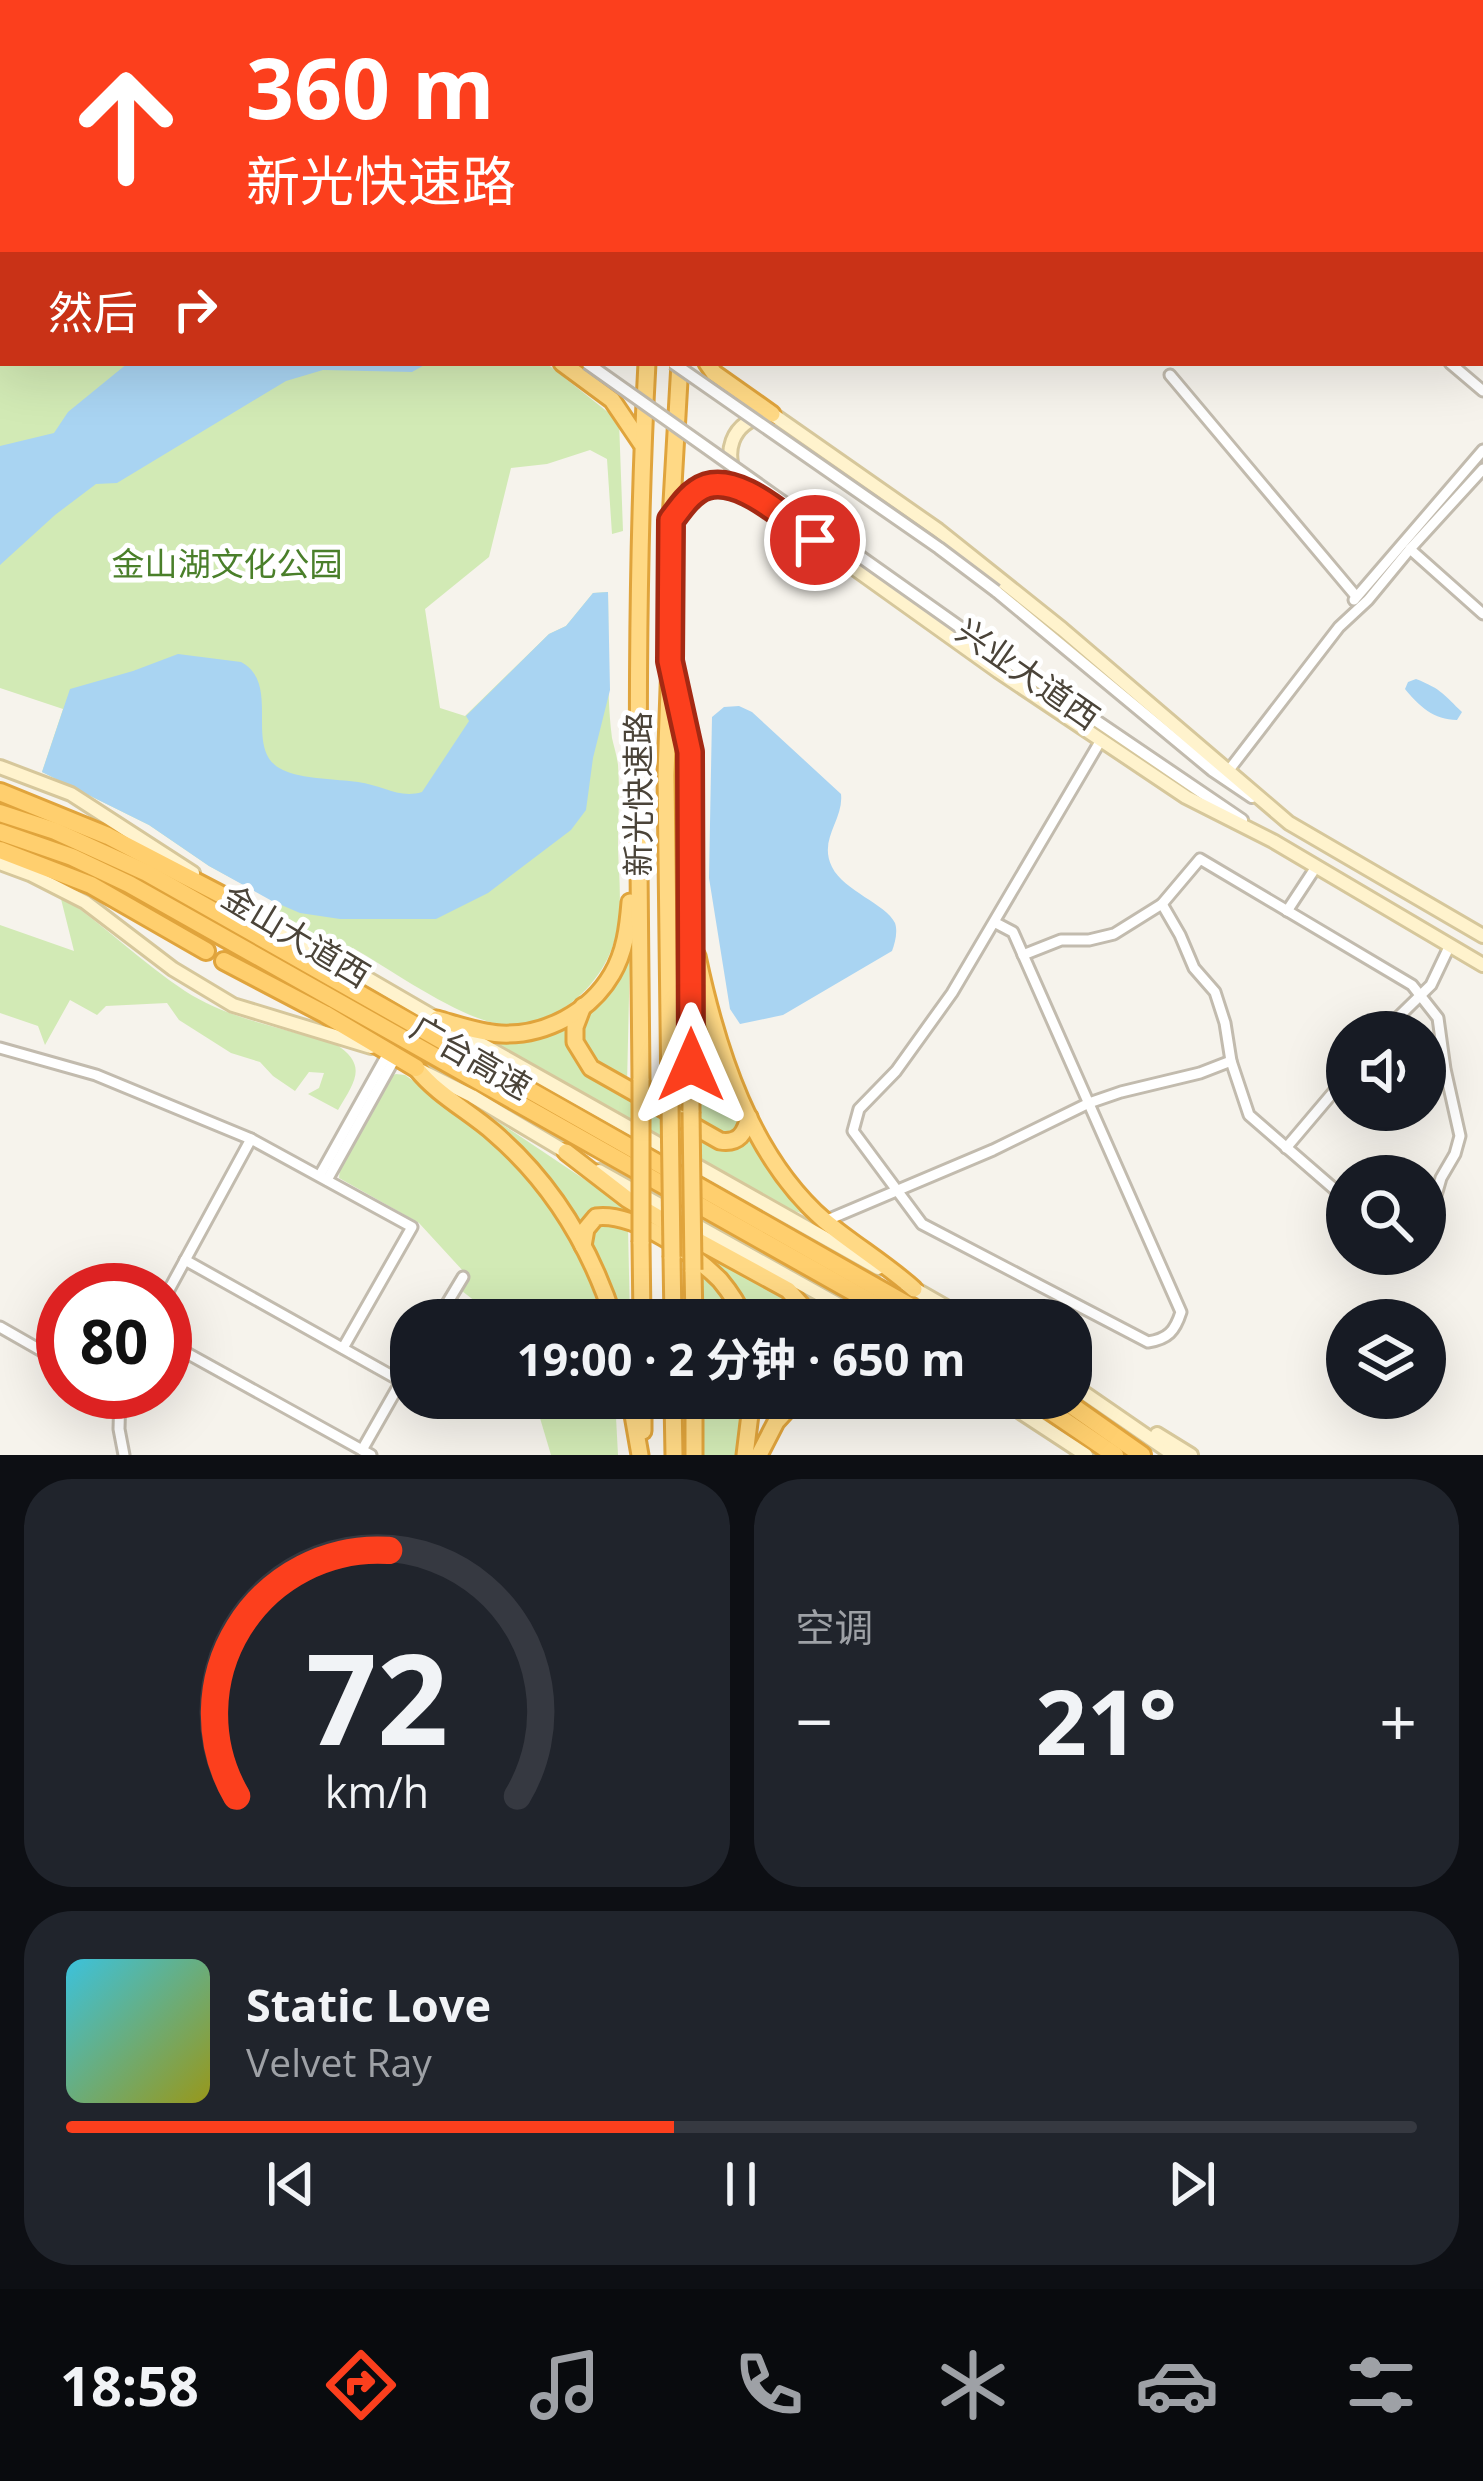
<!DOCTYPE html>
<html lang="zh">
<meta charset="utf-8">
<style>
body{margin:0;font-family:"Open Sans","Noto Sans SC",sans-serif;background:#20242c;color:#f1f3f6;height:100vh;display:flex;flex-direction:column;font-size:45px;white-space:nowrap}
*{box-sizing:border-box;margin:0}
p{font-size:39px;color:#9ea1a6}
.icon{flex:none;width:66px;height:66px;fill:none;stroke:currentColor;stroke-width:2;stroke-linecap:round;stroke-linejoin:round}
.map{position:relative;height:1455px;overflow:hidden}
.panel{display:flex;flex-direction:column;gap:24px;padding:24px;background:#0d0f14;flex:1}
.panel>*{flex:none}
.guide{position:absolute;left:0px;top:0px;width:1485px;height:366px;box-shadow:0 12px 48px #0002;background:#fc3f1d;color:#fff;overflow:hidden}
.fabs{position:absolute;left:1326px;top:1011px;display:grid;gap:24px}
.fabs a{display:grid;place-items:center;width:120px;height:120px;border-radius:50%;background:#171b24;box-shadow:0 12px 48px #0002;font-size:60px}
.speed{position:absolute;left:36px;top:1263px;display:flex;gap:24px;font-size:60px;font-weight:700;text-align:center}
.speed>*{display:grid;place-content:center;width:156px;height:156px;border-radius:50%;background:#171b24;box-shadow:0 12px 48px #0002;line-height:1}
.speed .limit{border:18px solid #d22;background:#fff;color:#111}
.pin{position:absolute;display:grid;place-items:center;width:102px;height:102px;color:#fff;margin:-51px;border:6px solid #fff;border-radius:50%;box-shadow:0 3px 12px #0007}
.me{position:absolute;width:132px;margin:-66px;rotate:0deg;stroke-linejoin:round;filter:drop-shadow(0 0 9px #0008)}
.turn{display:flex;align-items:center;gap:42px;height:252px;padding:0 48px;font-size:54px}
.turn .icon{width:156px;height:156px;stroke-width:2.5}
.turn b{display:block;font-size:84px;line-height:102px}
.then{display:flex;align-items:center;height:114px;padding:0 48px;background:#0003;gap:24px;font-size:45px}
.big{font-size:90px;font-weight:700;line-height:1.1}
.panel .tile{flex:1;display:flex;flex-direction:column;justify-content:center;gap:18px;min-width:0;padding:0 42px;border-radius:48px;background:#20242c}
.panel .dial{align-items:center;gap:0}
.dial svg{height:312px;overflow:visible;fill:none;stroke:#363941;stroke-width:7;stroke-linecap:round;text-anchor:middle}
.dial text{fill:#f1f3f6;stroke:none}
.song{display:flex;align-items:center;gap:36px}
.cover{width:144px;height:144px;border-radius:18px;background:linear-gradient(135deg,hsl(190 70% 55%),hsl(60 70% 35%))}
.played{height:12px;border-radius:6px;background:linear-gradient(90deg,#fc3f1d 45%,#363941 45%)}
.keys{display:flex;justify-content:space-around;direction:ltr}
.heat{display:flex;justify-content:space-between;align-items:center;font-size:66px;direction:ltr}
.panel .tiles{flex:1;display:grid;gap:24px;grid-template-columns:1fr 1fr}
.tile:last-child{grid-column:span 2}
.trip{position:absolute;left:390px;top:1299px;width:702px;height:120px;border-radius:48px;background:#171b24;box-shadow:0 12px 48px #0002;font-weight:700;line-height:120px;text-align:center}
.tab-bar{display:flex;height:192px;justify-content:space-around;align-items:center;background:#090b0e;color:#9ea1a6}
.tab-bar .icon{width:84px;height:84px}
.tab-bar .current{color:#fc3f1d}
.tab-bar b{font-size:54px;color:#f1f3f6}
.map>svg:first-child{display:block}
.green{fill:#d2eab5}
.water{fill:#a9d4f2}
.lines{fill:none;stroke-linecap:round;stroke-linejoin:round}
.minor-casing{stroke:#c2bbae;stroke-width:15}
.tertiary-casing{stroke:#c2bbae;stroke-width:16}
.secondary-casing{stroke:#d6c79b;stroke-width:18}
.trunk-casing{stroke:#e0a43c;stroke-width:21}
.motorway-casing{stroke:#e0a43c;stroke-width:22}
.minor{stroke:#fff;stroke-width:9}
.tertiary{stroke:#fff;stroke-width:10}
.secondary{stroke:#fff3cd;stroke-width:12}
.trunk{stroke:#ffd985;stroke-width:15}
.motorway{stroke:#ffcf6e;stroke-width:16}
.tertiary-bridge-casing{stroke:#c2bbae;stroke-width:16;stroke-linecap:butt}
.trunk-bridge-casing{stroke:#e0a43c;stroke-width:21;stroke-linecap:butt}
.tertiary-bridge{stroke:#fff;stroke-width:10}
.trunk-bridge{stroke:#ffd985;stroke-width:15}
.route-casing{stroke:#a42913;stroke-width:30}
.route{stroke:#fc3f1d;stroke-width:21}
.labels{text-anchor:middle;stroke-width:10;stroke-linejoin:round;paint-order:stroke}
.park-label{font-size:33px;fill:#4a7f2a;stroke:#fff}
.street-label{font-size:33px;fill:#4b4439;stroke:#fff}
</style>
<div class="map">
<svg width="1483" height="1455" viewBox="0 0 1483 1455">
<rect width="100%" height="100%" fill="#f6f3ec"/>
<g class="green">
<path d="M 3,252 L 3,363 L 546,363 L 619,421 L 623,531 L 612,534 L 607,459 L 590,450 L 547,464 L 511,468 L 489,557 L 425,609 L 440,708 L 465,716 L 549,634 L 566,626 L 593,593 L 608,592 C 609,640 606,690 612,738 C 614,747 617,756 618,765 C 620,792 618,820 618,848 C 619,881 624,916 612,948 C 595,995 542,1036 490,1022 C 449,1011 391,970 353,948 L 349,953 L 276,913 L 280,904 L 209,866 L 149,825 L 42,772 L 63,709 L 0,688 L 0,257 Z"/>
<path d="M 60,895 C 103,924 141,962 185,991 C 228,1019 285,1029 334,1043 C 369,1065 355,1081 338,1110 L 308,1094 L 319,1088 L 324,1073 L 309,1072 L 295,1091 L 273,1076 L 260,1062 L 231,1053 L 179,1020 L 167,1003 L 106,1006 L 97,1015 L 70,1000 L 45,1045 L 38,1026 L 0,1013 L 0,925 L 74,951 Z"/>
<path d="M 626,952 L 630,952 L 627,1085 C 549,1037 585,1012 626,952 Z"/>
<polygon points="699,985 743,1115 740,1133 724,1138 700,1125"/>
<polygon points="573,1020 574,1051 724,1147 751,1133 812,1217 783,1207 481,1036"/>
<path d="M 396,1074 L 405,1075 C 434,1096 472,1118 497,1142 C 542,1188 588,1257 601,1320 L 499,1320 L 462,1291 L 468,1282 L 464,1272 L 419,1223 L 339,1178 L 340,1169 L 391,1076 Z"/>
<path d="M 486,1114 C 558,1160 627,1211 701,1252 C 726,1266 753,1276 777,1290 L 786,1299 L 797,1320 L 750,1320 L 740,1297 L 619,1212 C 596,1207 592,1212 579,1230 L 483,1119 Z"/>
<polygon points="607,1221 628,1227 630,1320 619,1320 588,1246 590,1229"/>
<polygon points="701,1275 717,1284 740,1320 702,1320"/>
<polygon points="534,1398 615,1398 618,1455 551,1455"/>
<polygon points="702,1398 748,1398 741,1455 702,1455"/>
</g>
<g class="water">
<polygon points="128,363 428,363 412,372 323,370 286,381 117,483 96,484 55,515 0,565 0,446 54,433 68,412"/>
<path d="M 608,592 L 610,690 L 593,758 L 586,810 L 571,830 L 488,893 L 436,919 L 340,919 L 300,913 L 272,901 L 209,866 L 149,825 L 42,772 L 70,689 L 133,671 L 178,654 L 241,662 C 283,684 241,751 283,770 C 301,779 337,779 358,782 C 382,785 399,799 422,792 L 469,721 L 466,716 L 549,634 L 566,626 L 593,593 Z"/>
<path d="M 1416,679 C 1442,689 1445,696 1462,712 L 1457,720 C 1434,720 1419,706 1405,689 L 1408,682 Z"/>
<path d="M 739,706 L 752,712 L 841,794 C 844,820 818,839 832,867 C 844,891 886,904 895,923 C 898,932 895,943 892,951 L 783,1015 L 740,1024 L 730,1009 L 709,878 L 712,717 L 724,707 Z"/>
</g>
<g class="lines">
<defs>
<g id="minor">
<polyline points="1407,0 1412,3"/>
<polyline points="1204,3 1205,0"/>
<polyline points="1482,41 1483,41"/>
<polyline points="1450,363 1483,391"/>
<polyline points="1170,375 1355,595"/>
<polyline points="1410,549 1483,614"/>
<polyline points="1354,600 1483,450"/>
<polyline points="1229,770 1339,627 1368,600 1410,549 1483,469"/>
<polyline points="1162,904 1200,859 1412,985 1438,1018 1445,1069 1460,1136 1455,1154 1441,1178 1425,1234"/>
<polyline points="1287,911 1316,867"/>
<path d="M 994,922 L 1013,932 L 1181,1312 C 1175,1331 1168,1339 1148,1342 L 922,1224 L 853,1131 L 859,1109 L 896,1071 L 952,993 L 1101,740"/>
<polyline points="1023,955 1061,940 1089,940 1114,934 1162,904 1180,935 1194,968 1215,992 1225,1023 1231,1061 1249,1115 1347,1200"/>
<polyline points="1383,1032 1431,985 1450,945"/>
<polyline points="0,1048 96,1075 251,1139"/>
<polyline points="1286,1148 1347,1076"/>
<polyline points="320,1175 387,1055"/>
<polyline points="327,1180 395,1058"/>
<polyline points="825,1221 993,1150 1089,1103 1121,1092 1200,1073 1231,1061"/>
<polyline points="185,1260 401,1381"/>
<polyline points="165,1297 251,1139 412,1227 343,1348"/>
<polyline points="437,1320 463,1277"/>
<polyline points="0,1327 63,1363"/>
<polyline points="165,1341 371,1455"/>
<polyline points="120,1392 119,1429 124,1455"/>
<polyline points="362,1450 411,1364"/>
</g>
<g id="tertiary">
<polyline points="182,0 185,3"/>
<polyline points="199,0 202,3"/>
<polyline points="226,0 229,3"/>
<polyline points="242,0 246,3"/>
<polyline points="996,591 1212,770 1252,797"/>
<polyline points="992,650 1242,820"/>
</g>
<g id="secondary">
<polyline points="0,767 71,794 193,873"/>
<polyline points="0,863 30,874 85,902 173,969 233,1005 371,1047"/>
<polyline points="229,898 437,1019 878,1268"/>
<path d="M 1483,936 L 1289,823 L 1062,629 L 938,530 L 772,414 C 730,419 719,456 742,488 L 998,671 L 1186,797 L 1273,841 L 1483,965"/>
<polyline points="422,1071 472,1096 571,1155"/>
<polyline points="599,1171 866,1320"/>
<polyline points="906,1284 969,1320"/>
<polyline points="1071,1384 1174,1455"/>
<polyline points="999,1398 1086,1455"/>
<polyline points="1157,1434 1191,1455"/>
</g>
<g id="trunk">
<polyline points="649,0 649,3"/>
<polyline points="684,0 684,3"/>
<polyline points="562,363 612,400 641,443"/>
<polyline points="707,363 714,373 772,414"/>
<path d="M 673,518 C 697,488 703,481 742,488"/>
<polyline points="675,685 690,752 691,1112"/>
<path d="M 697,956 C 717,1050 750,1156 825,1221 C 854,1245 886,1264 914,1289"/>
<path d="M 583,1006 L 575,1027 L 575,1042 L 591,1068 L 720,1141 C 739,1144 745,1133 749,1117"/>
<path d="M 437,1019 C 458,1025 480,1033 501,1034 C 545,1036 590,1012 612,974 C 625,952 628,927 630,902"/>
<path d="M 416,1068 C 437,1095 469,1111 494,1133 C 552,1183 591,1248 614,1320"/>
<path d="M 641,1080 C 639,841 634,602 647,363"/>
<polyline points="670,1102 666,775 670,661 671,520 680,363"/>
<polyline points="566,1152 627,1199 682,1232 788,1290 803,1307 808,1320"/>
<polyline points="641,1242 642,1320"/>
<path d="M 583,1246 L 586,1229 L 596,1217 C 634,1212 694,1254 720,1280 C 730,1292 739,1306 745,1320"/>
<polyline points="672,1257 673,1320"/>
<polyline points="693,1270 694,1320"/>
<polyline points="630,1398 640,1455"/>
<polyline points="643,1398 643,1431"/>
<polyline points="673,1398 674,1455"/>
<polyline points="694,1455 694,1398"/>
<polyline points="745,1455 752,1398"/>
<polyline points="759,1455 776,1422 798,1398"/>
</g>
<g id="motorway">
<polyline points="0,792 108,836 231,900"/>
<polyline points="0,813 55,831 147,873 934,1320"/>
<polyline points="0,832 72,857 129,884 903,1320"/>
<polyline points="0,850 91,885 206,951"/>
<polyline points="224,961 325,1014 416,1068"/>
<polyline points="1031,1398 1115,1455"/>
<polyline points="1061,1398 1142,1455"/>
</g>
</defs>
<use href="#minor" class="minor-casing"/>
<use href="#tertiary" class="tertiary-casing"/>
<use href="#secondary" class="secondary-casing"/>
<use href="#trunk" class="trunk-casing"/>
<use href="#motorway" class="motorway-casing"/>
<use href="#minor" class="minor"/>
<use href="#tertiary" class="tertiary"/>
<use href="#secondary" class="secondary"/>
<use href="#trunk" class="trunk"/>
<use href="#motorway" class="motorway"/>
<defs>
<g id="tertiary-bridge">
<polyline points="587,363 992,650"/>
<polyline points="673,363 939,548 996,591"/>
</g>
<g id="trunk-bridge">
<polyline points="641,1080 641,1242"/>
<polyline points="670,1102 672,1257"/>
<polyline points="691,1112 693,1270"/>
</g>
</defs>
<use href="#tertiary-bridge" class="tertiary-bridge-casing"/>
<use href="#trunk-bridge" class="trunk-bridge-casing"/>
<use href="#tertiary-bridge" class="tertiary-bridge"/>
<use href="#trunk-bridge" class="trunk-bridge"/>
</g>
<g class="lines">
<defs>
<path id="route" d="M 691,1065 L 690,752 L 670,661 L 671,520 C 679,510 686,498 697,491 C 732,466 787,520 815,540"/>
</defs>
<use href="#route" class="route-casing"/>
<use href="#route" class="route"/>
</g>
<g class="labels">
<g class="park-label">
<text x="227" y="576">金山湖文化公园</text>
</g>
<g class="street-label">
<text transform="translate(1028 674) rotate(35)" y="12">兴业大道西</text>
<text transform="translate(638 794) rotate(-90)" y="12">新光快速路</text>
<text transform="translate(296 936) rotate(31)" y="12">金山大道西</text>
<text transform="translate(471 1057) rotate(30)" y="12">广台高速</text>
</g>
</g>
</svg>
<div class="fabs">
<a><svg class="icon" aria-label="sound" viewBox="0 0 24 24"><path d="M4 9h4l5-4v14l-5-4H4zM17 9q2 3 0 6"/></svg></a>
<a><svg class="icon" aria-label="search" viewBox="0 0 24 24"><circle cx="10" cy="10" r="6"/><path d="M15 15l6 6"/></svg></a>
<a><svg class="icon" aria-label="layers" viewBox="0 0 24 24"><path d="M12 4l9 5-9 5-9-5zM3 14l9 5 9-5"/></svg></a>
</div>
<div class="speed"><div class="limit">80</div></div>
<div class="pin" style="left:815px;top:540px;background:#d93025"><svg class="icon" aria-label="arrive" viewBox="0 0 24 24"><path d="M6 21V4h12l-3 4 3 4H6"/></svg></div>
<svg class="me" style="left:691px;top:1065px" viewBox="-20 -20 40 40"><path d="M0-17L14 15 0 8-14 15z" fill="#fc3f1d" stroke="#fff" stroke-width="4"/></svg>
<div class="trip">19:00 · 2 分钟 · 650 m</div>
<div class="guide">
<div class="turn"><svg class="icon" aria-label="ahead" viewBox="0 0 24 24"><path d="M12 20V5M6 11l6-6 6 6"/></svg><div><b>360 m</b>新光快速路</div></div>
<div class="then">然后<svg class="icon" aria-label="right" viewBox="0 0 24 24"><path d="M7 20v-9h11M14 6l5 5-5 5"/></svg></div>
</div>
</div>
<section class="panel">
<div class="tiles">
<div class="tile dial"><svg viewBox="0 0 100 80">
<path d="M14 69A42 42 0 1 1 86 69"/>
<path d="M14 69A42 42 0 0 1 53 6" stroke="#fc3f1d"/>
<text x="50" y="56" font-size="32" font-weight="700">72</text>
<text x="50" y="72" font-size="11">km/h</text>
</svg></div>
<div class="tile"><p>空调</p>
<div class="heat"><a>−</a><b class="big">21°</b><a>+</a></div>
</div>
<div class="tile">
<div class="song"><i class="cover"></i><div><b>Static Love</b><p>Velvet Ray</p></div></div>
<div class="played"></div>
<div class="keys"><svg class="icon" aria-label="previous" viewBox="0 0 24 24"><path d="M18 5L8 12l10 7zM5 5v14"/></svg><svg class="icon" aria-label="pause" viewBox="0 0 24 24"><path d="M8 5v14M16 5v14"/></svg><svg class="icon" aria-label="next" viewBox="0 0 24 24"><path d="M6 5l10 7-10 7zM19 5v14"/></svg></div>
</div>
</div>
</section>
<nav class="tab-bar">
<b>18:58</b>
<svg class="icon current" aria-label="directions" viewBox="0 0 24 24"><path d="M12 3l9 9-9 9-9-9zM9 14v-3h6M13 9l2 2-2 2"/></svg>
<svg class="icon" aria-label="music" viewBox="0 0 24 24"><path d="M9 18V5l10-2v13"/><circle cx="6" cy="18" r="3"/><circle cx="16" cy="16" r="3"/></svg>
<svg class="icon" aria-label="phone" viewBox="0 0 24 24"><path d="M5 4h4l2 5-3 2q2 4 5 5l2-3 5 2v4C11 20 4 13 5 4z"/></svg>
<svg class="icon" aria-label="climate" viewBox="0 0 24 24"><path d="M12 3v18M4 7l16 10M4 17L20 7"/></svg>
<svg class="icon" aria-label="car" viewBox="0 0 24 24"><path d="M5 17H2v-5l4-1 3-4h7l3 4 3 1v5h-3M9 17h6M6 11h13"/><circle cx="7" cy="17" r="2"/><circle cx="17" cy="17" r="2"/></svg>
<svg class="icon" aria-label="filters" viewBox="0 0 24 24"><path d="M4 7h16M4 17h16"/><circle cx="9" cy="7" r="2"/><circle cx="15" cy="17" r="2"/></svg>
</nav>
